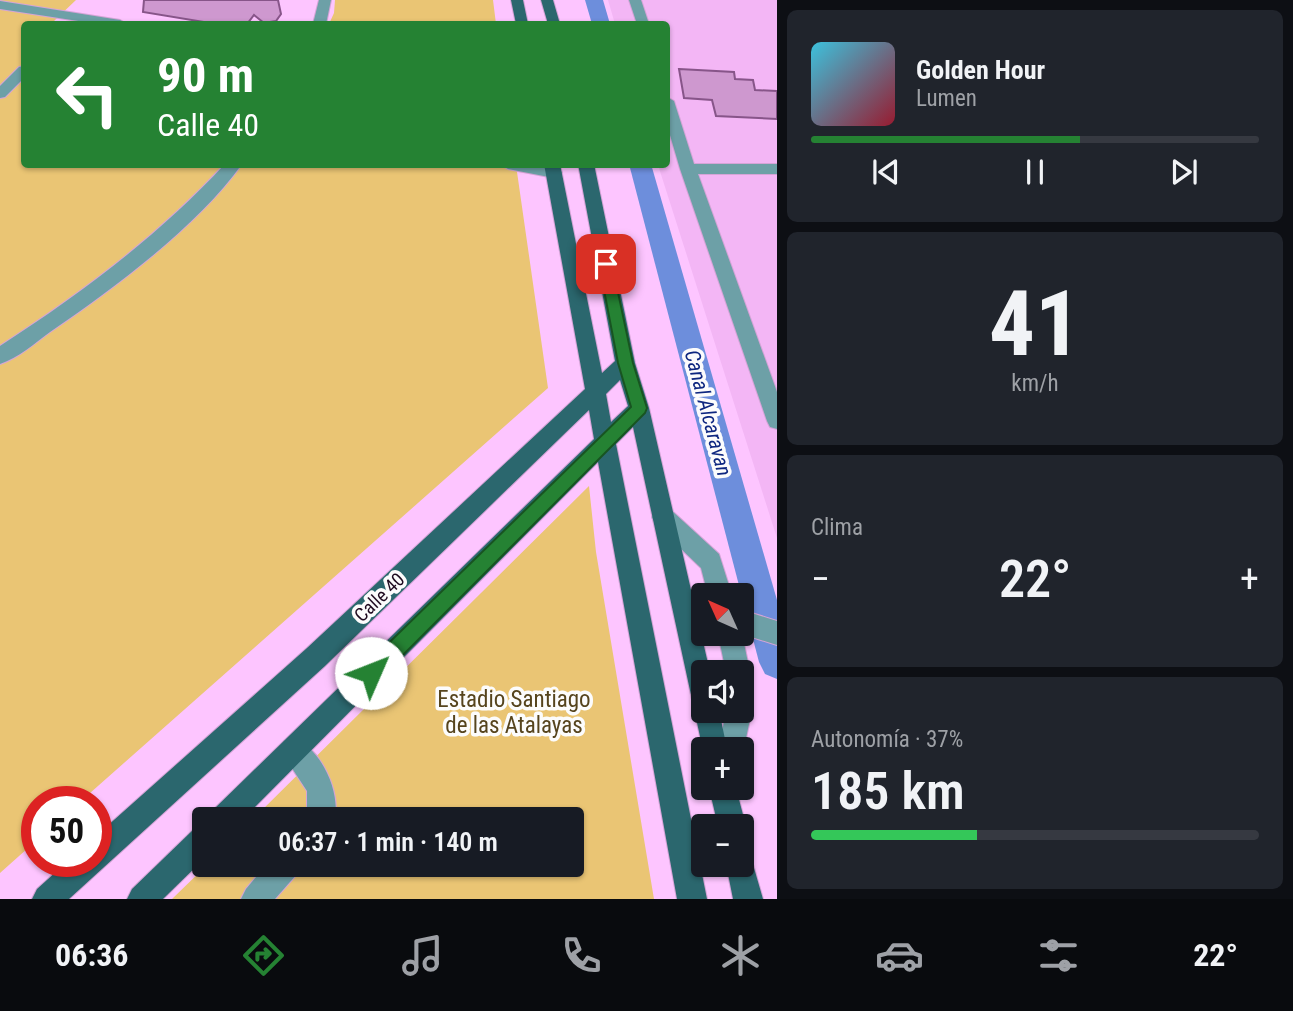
<!DOCTYPE html>
<html lang="es">
<meta charset="utf-8">
<style>
body{margin:0;font-family:"Roboto Condensed",sans-serif;background:#20242c;color:#f1f3f6;height:100vh;display:flex;flex-direction:column;font-size:26px;white-space:nowrap}
*{box-sizing:border-box;margin:0}
p{font-size:23px;color:#9ea1a6}
.icon{flex:none;width:38px;height:38px;fill:none;stroke:currentColor;stroke-width:2;stroke-linecap:round;stroke-linejoin:round}
.map{position:relative;flex:1;overflow:hidden}
.panel{display:flex;flex-direction:column;gap:10px;padding:10px;background:#0d0f14;width:516px}
.panel>*{flex:none}
.guide{position:absolute;left:21px;top:21px;width:649px;height:147px;border-radius:7px;box-shadow:0 2px 5px #0004;background:#258233;color:#fff;overflow:hidden}
.needle{width:46px;rotate:315deg}
.buttons{position:absolute;left:691px;top:583px;display:grid;gap:14px}
.buttons a{display:grid;place-items:center;width:63px;height:63px;border-radius:7px;background:#171b24;box-shadow:0 2px 5px #0004;font-size:35px}
.speed{position:absolute;left:21px;top:786px;display:flex;gap:14px;font-size:35px;font-weight:700;text-align:center}
.speed>*{display:grid;place-content:center;width:91px;height:91px;border-radius:50%;background:#171b24;box-shadow:0 2px 5px #0004;line-height:1}
.speed .limit{border:10px solid #d22;background:#fff;color:#111}
.pin{position:absolute;display:grid;place-items:center;width:60px;height:60px;color:#fff;margin:-30px;border-radius:14px;box-shadow:0 4px 10px #0006}
.me{position:absolute;width:77px;margin:-38px;rotate:46deg;stroke-linejoin:round;filter:drop-shadow(0 0 5px #0008)}
.turn{display:flex;align-items:center;gap:24px;height:147px;padding:0 21px;font-size:32px}
.turn .icon{width:91px;height:91px;stroke-width:2.5}
.turn b{display:block;font-size:49px;line-height:60px}
.big{font-size:52px;font-weight:600;line-height:1.1}
.panel .tile{flex:1;display:flex;flex-direction:column;justify-content:center;gap:10px;min-width:0;padding:0 24px;border-radius:10px;background:#20242c}
.panel .dial{align-items:center;gap:0}
.dial b{font-size:91px;line-height:1}
.song{display:flex;align-items:center;gap:21px}
.cover{width:84px;height:84px;border-radius:10px;background:linear-gradient(135deg,hsl(190 70% 55%),hsl(350 70% 35%))}
.played{height:7px;border-radius:4px;background:linear-gradient(90deg,#258233 60%,#363941 60%)}
.keys{display:flex;justify-content:space-around;direction:ltr}
.heat{display:flex;justify-content:space-between;align-items:center;font-size:38px;direction:ltr}
.charge{height:10px;border-radius:5px;background:linear-gradient(90deg,#34c759 37%,#363941 0)}
.trip{position:absolute;left:192px;top:807px;width:392px;height:70px;border-radius:7px;background:#171b24;box-shadow:0 2px 5px #0004;font-weight:600;line-height:70px;text-align:center}
.dock{display:flex;height:112px;justify-content:space-around;align-items:center;background:#090b0e;color:#9ea1a6}
.dock .icon{width:49px;height:49px}
.dock .active{color:#258233}
.dock b{font-size:32px;color:#f1f3f6}
main{display:flex;flex:1;min-height:0}
.map>svg:first-child{display:block}
.built{fill:#f3b6f5}
.green{fill:#eac574}
.lines{fill:none;stroke-linecap:round;stroke-linejoin:round}
.canal{fill:#6d8edc;fill-rule:evenodd}
.building{fill:#ce98cf;stroke:#875589;stroke-width:2}
.minor-casing{stroke:#d5a4d7;stroke-width:2}
.major-casing{stroke:#d5a4d7;stroke-width:2}
.minor{fill:#6da0a7;fill-rule:evenodd}
.major{fill:#2b676e;fill-rule:evenodd}
.route{fill:#258233;stroke:#185421;stroke-width:2}
.labels{text-anchor:middle;stroke-width:7;stroke-linejoin:round;paint-order:stroke}
.street-label{font-size:19px;fill:#1f0b20;stroke:#fcfcfc}
.water-label{font-size:21px;font-style:italic;fill:#0e2780;stroke:#fcfcfc}
.near-park-label{font-size:23px;fill:#56441d;stroke:#fcfcfc}
</style>
<main>
<div class="map">
<svg width="777" height="899" viewBox="0 0 777 899">
<rect width="100%" height="100%" fill="#fdc5ff"/>
<polygon class="built" points="608,0 777,0 777,538 658,165 667,164 667,24 615,24"/>
<g class="green">
<polygon points="0,0 76,0 54,21 69,24 24,24 24,164 516,165 548,388 81,801 37,802 37,840 0,873"/>
<polygon points="335,0 493,0 496,24 329,24 334,13"/>
<polygon points="589,486 596,552 654,899 172,899 207,865 572,864 572,819 253,819"/>
</g>
<g class="lines">
<g class="canal">
<polygon points="585,0 603,0 610,24 592,24"/>
<polygon points="629,164 651,164 777,600 777,679 765,674 759,662"/>
</g>
</g>
<g class="building">
<polygon points="144,0 278,0 281,14 276,21 264,23 254,15 247,24 216,24 143,12"/>
<polygon points="679,69 734,72 735,79 753,80 755,90 777,91 777,119 716,116 712,100 684,98"/>
</g>
<g class="lines">
<defs>
<g id="minor">
<polygon points="319,0 331,0 326,24 313,24"/>
<polygon points="629,0 641,0 649,24 637,24"/>
<polygon points="0,1 120,20 127,24 98,24 0,9"/>
<polygon points="24,66 24,78 5,97 0,98 0,86 19,67"/>
<polygon points="667,97 674,101 694,164 777,164 777,174 698,174 777,392 777,429 770,427 767,421 680,169 667,125"/>
<path d="M 225,164 L 242,164 C 198,226 113,289 50,332 C 35,343 18,358 0,364 L 0,346 C 82,293 158,236 225,164 Z"/>
<polygon points="500,164 537,164 560,169 562,173 554,178 508,169"/>
<polygon points="663,507 671,510 719,554 732,595 708,595 701,568 655,524 652,517 655,510"/>
<polygon points="742,610 777,621 777,645 742,634 750,672 747,681 742,683 742,672 726,672 718,634 742,634"/>
<polygon points="742,698 748,701 752,710 742,757 742,749 719,749 726,710 742,710"/>
<path d="M 293,737 C 321,749 340,790 335,819 L 307,819 L 307,791 L 280,750 L 284,741 Z"/>
<polygon points="267,864 301,864 297,874 275,899 241,899 246,889"/>
</g>
<g id="major">
<polygon points="511,0 523,0 528,24 516,24"/>
<polygon points="541,0 553,0 560,24 548,24"/>
<path d="M 544,164 L 560,164 L 602,373 L 615,361 L 578,164 L 594,164 L 635,363 L 649,408 L 710,672 L 704,672 L 704,710 L 719,710 L 727,749 L 704,749 L 704,755 L 633,427 L 616,444 L 707,899 L 677,899 L 598,462 L 243,819 L 210,819 L 214,809 L 594,439 L 589,410 L 325,666 L 69,899 L 32,899 L 37,889 L 68,861 L 96,861 L 96,836 L 307,648 L 585,389 ZM 620,380 L 628,406 L 611,422 L 606,394 Z"/>
<polygon points="709,788 736,788 746,826 742,835 742,826 718,826"/>
<polygon points="205,824 205,858 163,899 127,899 132,889 195,828"/>
<polygon points="742,851 750,854 763,899 733,899 726,864 742,864"/>
</g>
</defs>
<use href="#minor" class="minor-casing"/>
<use href="#major" class="major-casing"/>
<use href="#minor" class="minor"/>
<use href="#major" class="major"/>
</g>
<polygon class="route" points="606,259 612,264 633,363 647,408 645,413 378,680 371,683 364,680 362,673 364,667 631,407 618,363 599,264"/>
<g class="labels">
<g class="street-label">
<text transform="translate(379 597) rotate(-44)" y="7">Calle 40</text>
</g>
<g class="water-label">
<text transform="translate(708 413) rotate(75)" y="7">Canal Alcaravan</text>
</g>
<g class="near-park-label">
<text x="514" y="707">Estadio Santiago<tspan x="514" dy="26">de las Atalayas</tspan></text>
</g>
</g>
</svg>
<div class="buttons">
<a><svg class="needle" viewBox="-14 -14 28 28"><path d="M0-13l5 13h-10z" fill="#e53935"/><path d="M0 13l5-13h-10z" fill="#9ea1a6"/></svg></a>
<a><svg class="icon" aria-label="sound" viewBox="0 0 24 24"><path d="M4 9h4l5-4v14l-5-4H4zM17 9q2 3 0 6"/></svg></a>
<a>+</a>
<a>−</a>
</div>
<div class="speed"><div class="limit">50</div></div>
<div class="pin" style="left:606px;top:264px;background:#d93025"><svg class="icon" aria-label="arrive" viewBox="0 0 24 24"><path d="M6 21V4h12l-3 4 3 4H6"/></svg></div>
<svg class="me" style="left:371px;top:673px" viewBox="-20 -20 40 40"><circle r="19" fill="#fff"/><path d="M0-13L10 11 0 6-10 11z" fill="#258233"/></svg>
<div class="trip">06:37 · 1 min · 140 m</div>
<div class="guide">
<div class="turn"><svg class="icon" aria-label="left" viewBox="0 0 24 24"><path d="M17 20v-9H6M10 6l-5 5 5 5"/></svg><div><b>90 m</b>Calle 40</div></div>
</div>
</div>
<section class="panel">
<div class="tile">
<div class="song"><i class="cover"></i><div><b>Golden Hour</b><p>Lumen</p></div></div>
<div class="played"></div>
<div class="keys"><svg class="icon" aria-label="previous" viewBox="0 0 24 24"><path d="M18 5L8 12l10 7zM5 5v14"/></svg><svg class="icon" aria-label="pause" viewBox="0 0 24 24"><path d="M8 5v14M16 5v14"/></svg><svg class="icon" aria-label="next" viewBox="0 0 24 24"><path d="M6 5l10 7-10 7zM19 5v14"/></svg></div>
</div>
<div class="tile dial"><b>41</b><p>km/h</p></div>
<div class="tile"><p>Clima</p>
<div class="heat"><a>−</a><b class="big">22°</b><a>+</a></div>
</div>
<div class="tile"><p>Autonomía · 37%</p><b class="big">185 km</b><div class="charge"></div></div>
</section>
</main>
<nav class="dock">
<b>06:36</b>
<svg class="icon active" aria-label="directions" viewBox="0 0 24 24"><path d="M12 3l9 9-9 9-9-9zM9 14v-3h6M13 9l2 2-2 2"/></svg>
<svg class="icon" aria-label="music" viewBox="0 0 24 24"><path d="M9 18V5l10-2v13"/><circle cx="6" cy="18" r="3"/><circle cx="16" cy="16" r="3"/></svg>
<svg class="icon" aria-label="phone" viewBox="0 0 24 24"><path d="M5 4h4l2 5-3 2q2 4 5 5l2-3 5 2v4C11 20 4 13 5 4z"/></svg>
<svg class="icon" aria-label="climate" viewBox="0 0 24 24"><path d="M12 3v18M4 7l16 10M4 17L20 7"/></svg>
<svg class="icon" aria-label="car" viewBox="0 0 24 24"><path d="M5 17H2v-5l4-1 3-4h7l3 4 3 1v5h-3M9 17h6M6 11h13"/><circle cx="7" cy="17" r="2"/><circle cx="17" cy="17" r="2"/></svg>
<svg class="icon" aria-label="filters" viewBox="0 0 24 24"><path d="M4 7h16M4 17h16"/><circle cx="9" cy="7" r="2"/><circle cx="15" cy="17" r="2"/></svg>
<b>22°</b>
</nav>
